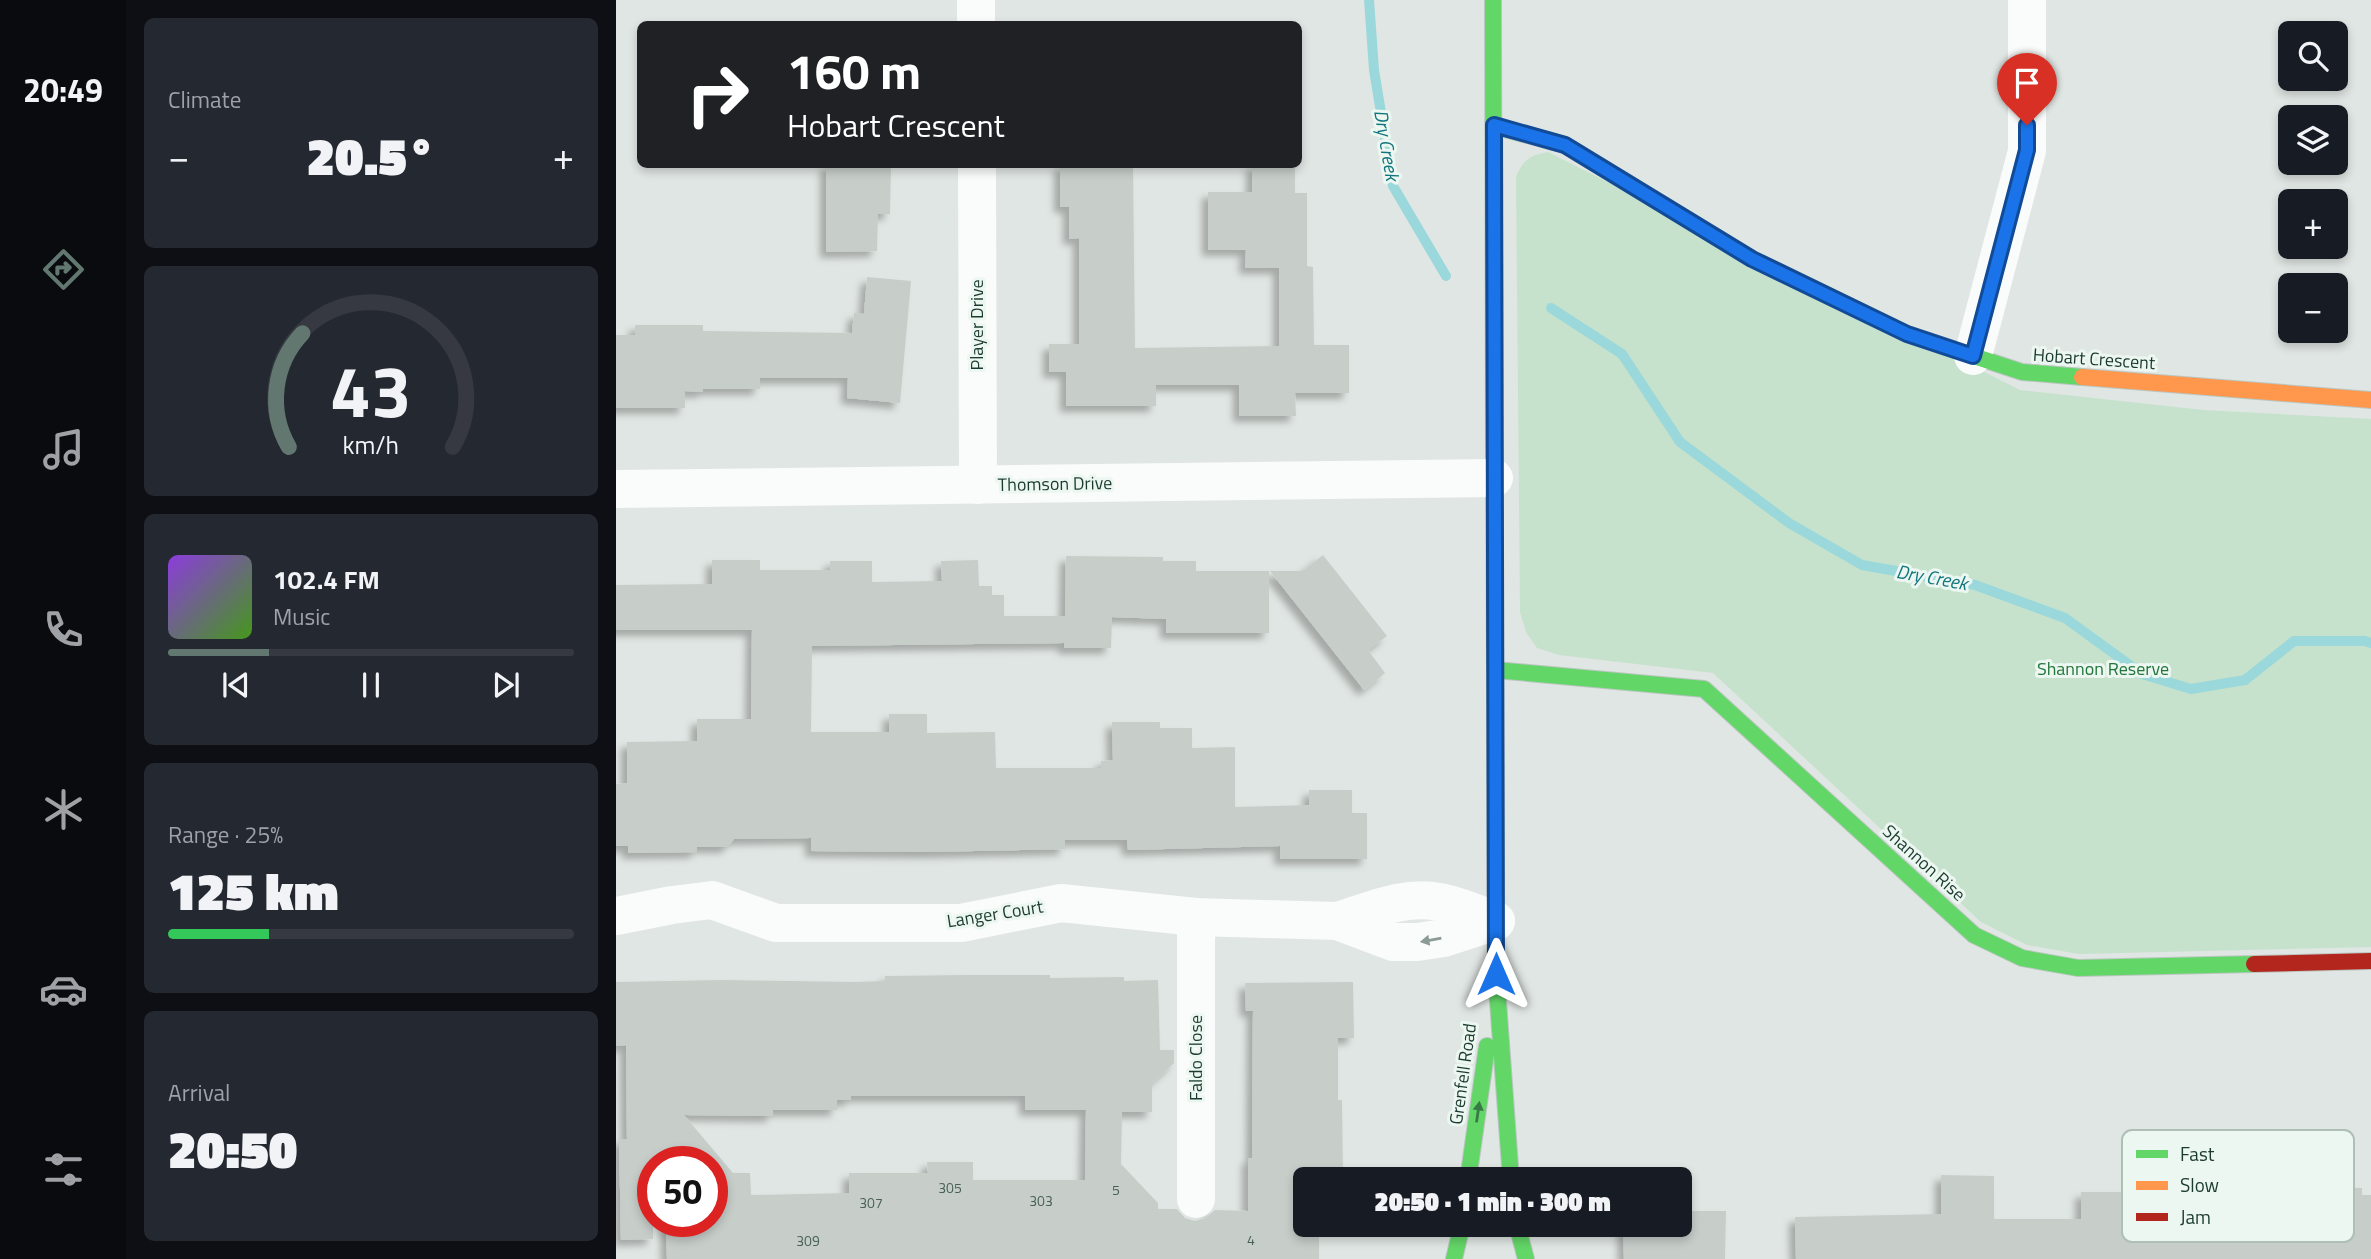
<!DOCTYPE html>
<meta charset="utf-8">
<style>
body{margin:0;font-family:"Titillium Web",sans-serif;background:#242831;color:#f1f3f6;height:100vh;display:flex;flex-direction:column;font-size:26px;white-space:nowrap}
*{box-sizing:border-box;margin:0}
p{font-size:23px;color:#9ea1a6}
.icon{flex:none;width:38px;height:38px;fill:none;stroke:currentColor;stroke-width:2;stroke-linecap:round;stroke-linejoin:round}
.map{position:relative;flex:1;overflow:hidden}
.sheet{display:flex;flex-direction:column;gap:18px;padding:18px;background:#0d0f14;width:490px}
.sheet>*{flex:none}
.hud{position:absolute;left:21px;top:21px;width:665px;height:147px;border-radius:10px;box-shadow:0 4px 10px #0003;background:#202124;color:#fff;overflow:hidden}
.controls{position:absolute;left:1662px;top:21px;display:grid;gap:14px}
.controls a{display:grid;place-items:center;width:70px;height:70px;border-radius:10px;background:#171b24;box-shadow:0 4px 10px #0003;font-size:35px}
.speed{position:absolute;left:21px;top:1146px;display:flex;gap:14px;font-size:35px;font-weight:700;text-align:center}
.speed>*{display:grid;place-content:center;width:91px;height:91px;border-radius:50%;background:#171b24;box-shadow:0 4px 10px #0003;line-height:1}
.speed .limit{border:10px solid #d22;background:#fff;color:#111}
.pin{position:absolute;display:grid;place-items:center;width:60px;height:60px;color:#fff;margin:-72px -30px;border-radius:50% 50% 50% 0;rotate:-45deg;box-shadow:0 0 7px #0007}
.pin .icon{rotate:45deg}
.me{position:absolute;width:77px;margin:-38px;rotate:0deg;stroke-linejoin:round;filter:drop-shadow(0 0 5px #0008)}
.turn{display:flex;align-items:center;gap:24px;height:147px;padding:0 35px;font-size:32px}
.turn .icon{width:91px;height:91px;stroke-width:2.5}
.turn b{display:block;font-size:49px;line-height:60px}
.big{font-size:52px;font-weight:800;line-height:1.1}
.sheet .card{flex:1;display:flex;flex-direction:column;justify-content:center;gap:10px;min-width:0;padding:0 24px;border-radius:10px;background:#242831}
.sheet .dial{align-items:center;gap:0}
.dial svg{height:182px;overflow:visible;fill:none;stroke:#363941;stroke-width:7;stroke-linecap:round;text-anchor:middle}
.dial text{fill:#f1f3f6;stroke:none}
.song{display:flex;align-items:center;gap:21px}
.cover{width:84px;height:84px;border-radius:10px;background:linear-gradient(135deg,hsl(270 70% 55%),hsl(100 70% 35%))}
.played{height:7px;border-radius:4px;background:linear-gradient(90deg,#61776f 25%,#363941 25%)}
.keys{display:flex;justify-content:space-around;direction:ltr}
.heat{display:flex;justify-content:space-between;align-items:center;font-size:38px;direction:ltr}
.charge{height:10px;border-radius:5px;background:linear-gradient(90deg,#34c759 25%,#363941 0)}
.trip{position:absolute;left:677px;top:1167px;width:399px;height:70px;border-radius:10px;background:#171b24;box-shadow:0 4px 10px #0003;font-weight:800;line-height:70px;text-align:center}
main{display:flex;flex:1;min-height:0}
.dock{display:flex;flex-direction:column;width:126px;justify-content:space-around;align-items:center;background:#090b0e;color:#9ea1a6}
.dock .icon{width:49px;height:49px}
.dock .active{color:#61776f}
.dock b{font-size:32px;color:#f1f3f6}
.map>svg:first-child{display:block}
.green{fill:#c6e2cc}
.lines{fill:none;stroke-linecap:round;stroke-linejoin:round}
.stream{stroke:#9ad8db;stroke-width:10}
.building{fill:#c7ceca;fill-rule:evenodd;filter:url(#shadow)}
.fast-casing{stroke:#bbc6c1;stroke-width:18}
.slow-casing{stroke:#bbc6c1;stroke-width:18}
.jam-casing{stroke:#bbc6c1;stroke-width:18}
.street{stroke:#fafbfb;stroke-width:38}
.fast{stroke:#63d668;stroke-width:16}
.slow{stroke:#ff974d;stroke-width:16}
.jam{stroke:#b3261e;stroke-width:16}
.oneway{fill:#8b9b96}
.oneway2{fill:#387946}
.route-casing{stroke:#114b97;stroke-width:18}
.route{stroke:#1a73e8;stroke-width:12}
.labels{text-anchor:middle;stroke-width:6;stroke-linejoin:round;paint-order:stroke}
.number-label{font-size:14px;fill:#486057}
.street-label{font-size:18px;fill:#1c3b30;stroke:#ecf7f1}
.park-label{font-size:18px;fill:#22763a;stroke:#ecf7f1}
.water-label{font-size:19px;font-style:italic;fill:#10757d;stroke:#ecf7f1}
.key{fill:#ecf7f1;stroke:#aebfb7;stroke-width:2}
.key-label{font-size:19px;fill:#1c3b30}
</style>
<main>
<nav class="dock">
<b>20:49</b>
<svg class="icon active" aria-label="directions" viewBox="0 0 24 24"><path d="M12 3l9 9-9 9-9-9zM9 14v-3h6M13 9l2 2-2 2"/></svg>
<svg class="icon" aria-label="music" viewBox="0 0 24 24"><path d="M9 18V5l10-2v13"/><circle cx="6" cy="18" r="3"/><circle cx="16" cy="16" r="3"/></svg>
<svg class="icon" aria-label="phone" viewBox="0 0 24 24"><path d="M5 4h4l2 5-3 2q2 4 5 5l2-3 5 2v4C11 20 4 13 5 4z"/></svg>
<svg class="icon" aria-label="climate" viewBox="0 0 24 24"><path d="M12 3v18M4 7l16 10M4 17L20 7"/></svg>
<svg class="icon" aria-label="car" viewBox="0 0 24 24"><path d="M5 17H2v-5l4-1 3-4h7l3 4 3 1v5h-3M9 17h6M6 11h13"/><circle cx="7" cy="17" r="2"/><circle cx="17" cy="17" r="2"/></svg>
<svg class="icon" aria-label="filters" viewBox="0 0 24 24"><path d="M4 7h16M4 17h16"/><circle cx="9" cy="7" r="2"/><circle cx="15" cy="17" r="2"/></svg>
</nav>
<section class="sheet">
<div class="card"><p>Climate</p>
<div class="heat"><a>−</a><b class="big">20.5°</b><a>+</a></div>
</div>
<div class="card dial"><svg viewBox="0 0 100 80">
<path d="M14 69A42 42 0 1 1 86 69"/>
<path d="M14 69A42 42 0 0 1 20 19" stroke="#61776f"/>
<text x="50" y="56" font-size="32" font-weight="700">43</text>
<text x="50" y="72" font-size="11">km/h</text>
</svg></div>
<div class="card">
<div class="song"><i class="cover"></i><div><b>102.4 FM</b><p>Music</p></div></div>
<div class="played"></div>
<div class="keys"><svg class="icon" aria-label="previous" viewBox="0 0 24 24"><path d="M18 5L8 12l10 7zM5 5v14"/></svg><svg class="icon" aria-label="pause" viewBox="0 0 24 24"><path d="M8 5v14M16 5v14"/></svg><svg class="icon" aria-label="next" viewBox="0 0 24 24"><path d="M6 5l10 7-10 7zM19 5v14"/></svg></div>
</div>
<div class="card"><p>Range · 25%</p><b class="big">125 km</b><div class="charge"></div></div>
<div class="card"><p>Arrival</p><b class="big">20:50</b></div>
</section>
<div class="map">
<svg width="1755" height="1259" viewBox="0 0 1755 1259">
<defs>
<filter id="shadow"><feDropShadow dx="-6" dy="6" stdDeviation="3.5" flood-color="#0004"/></filter>
</defs>
<rect width="100%" height="100%" fill="#e0e6e3"/>
<path class="green" d="M 932,152 L 1404,390 L 1587,410 L 1755,419 L 1755,947 L 1463,954 L 1411,945 L 1365,922 L 1097,673 L 943,655 L 921,648 L 910,632 L 904,612 L 900,177 C 907,160 914,155 932,152 Z"/>
<g class="lines">
<g class="stream">
<polyline points="753,0 758,70 777,186 830,276"/>
<polyline points="935,308 1006,354 1064,442 1173,523 1246,565 1359,585 1449,618 1526,674 1575,689 1629,680 1678,641 1749,641 1755,643"/>
</g>
</g>
<g class="building">
<polygon points="210,164 275,164 274,214 262,214 261,251 210,252"/>
<polygon points="444,164 517,164 519,348 663,346 663,268 629,268 630,250 592,250 592,192 636,192 636,164 679,164 679,193 691,193 691,266 697,267 698,345 733,345 733,393 679,393 680,416 623,416 623,385 540,385 540,406 450,406 450,372 433,372 433,344 463,344 463,238 453,239 453,207 444,207"/>
<polygon points="251,277 295,281 284,403 231,398 232,378 144,378 144,389 87,389 87,392 69,391 69,408 0,408 0,335 19,335 19,325 87,325 87,331 236,333 238,313 248,314"/>
<polygon points="707,555 771,636 752,650 769,673 748,690 654,571 687,571"/>
<polygon points="450,556 547,557 547,561 580,561 580,571 653,571 653,633 550,633 550,619 496,617 495,648 448,648 448,643 196,646 195,732 273,732 273,714 311,714 311,733 379,732 380,768 485,768 485,761 497,760 496,722 544,722 544,728 576,728 576,748 619,747 619,807 693,805 693,790 736,790 736,813 751,813 751,859 664,859 664,846 512,850 511,840 449,840 449,849 310,852 195,851 195,838 118,839 111,847 81,847 81,852 12,853 12,846 0,846 0,784 11,783 11,742 81,741 81,719 135,719 136,630 0,630 0,585 96,584 96,560 144,560 144,570 214,570 214,561 256,561 256,582 326,581 325,561 362,560 363,586 376,586 376,595 388,595 388,616 449,616"/>
<path d="M 350,975 L 434,975 L 434,978 L 508,977 L 508,981 L 542,980 L 544,1050 L 558,1050 L 558,1063 L 536,1083 L 536,1112 L 506,1112 L 505,1164 L 542,1203 L 542,1209 L 561,1209 L 569,1218 L 579,1221 L 590,1218 L 599,1210 L 632,1211 L 632,1158 L 636,1158 L 637,1011 L 630,1011 L 629,983 L 737,982 L 738,1038 L 722,1038 L 722,1100 L 726,1100 L 727,1180 L 690,1180 L 690,1225 L 703,1225 L 703,1259 L 51,1259 L 50,1222 L 96,1222 L 96,1162 L 37,1162 L 37,1239 L 5,1240 L 3,1139 L 11,1139 L 10,1045 L 0,1046 L 0,982 L 106,980 L 239,982 L 269,981 L 269,976 ZM 235,1096 L 409,1096 L 409,1110 L 470,1110 L 469,1180 L 357,1180 L 357,1162 L 311,1162 L 312,1173 L 233,1173 L 233,1193 L 135,1195 L 134,1173 L 117,1173 L 68,1115 L 157,1116 L 157,1110 L 221,1110 L 221,1100 L 235,1100 Z"/>
<polygon points="1325,1175 1378,1176 1378,1219 1465,1219 1465,1192 1629,1192 1629,1185 1746,1188 1746,1195 1755,1195 1755,1259 1180,1259 1179,1217 1325,1214"/>
<polygon points="1064,1211 1110,1211 1109,1259 1008,1259 1007,1225 1064,1225"/>
</g>
<g class="lines">
<defs>
<g id="fast">
<polyline points="877,0 878,447"/>
<polyline points="878,126 949,145 1136,259 1291,334 1406,372 1466,377"/>
<polyline points="879,670 1088,689 1358,935 1406,958 1462,968 1638,964"/>
<polyline points="879,673 880,974 895,1180"/>
<polyline points="852,1180 871,1046"/>
<polyline points="901,1225 910,1259"/>
<polyline points="838,1259 846,1225"/>
</g>
<polyline id="slow" points="1466,377 1755,400"/>
<g id="jam">
<polyline points="878,447 879,673"/>
<polyline points="1638,964 1755,961"/>
</g>
</defs>
<use href="#fast" class="fast-casing"/>
<use href="#slow" class="slow-casing"/>
<use href="#jam" class="jam-casing"/>
<g class="street">
<polyline points="360,0 360,24"/>
<polyline points="361,164 362,485"/>
<polyline points="1357,356 1411,151 1411,0"/>
<polyline points="0,489 878,478"/>
<polyline points="0,916 56,905 96,900 160,923 345,923 445,903 580,917 721,921 777,942 801,942 828,938 880,921"/>
<path d="M 721,921 C 754,911 788,895 823,902 C 842,905 862,914 880,921"/>
<polyline points="580,1199 580,917"/>
</g>
<use href="#fast" class="fast"/>
<use href="#slow" class="slow"/>
<use href="#jam" class="jam"/>
</g>
<defs><path id="oneway-solid" d="M-6-.8H1V-3.2L6.5 0L1 3.2V.8H-6Z" transform="scale(1.75)"/></defs>
<use class="oneway" href="#oneway-solid" transform="translate(815 940) rotate(170)"/>
<use class="oneway2" href="#oneway-solid" transform="translate(862 1112) rotate(-82)"/>
<g class="lines">
<defs>
<polyline id="route" points="880,974 878,125 949,145 1136,259 1291,334 1357,356 1411,150 1411,125"/>
</defs>
<use href="#route" class="route-casing"/>
<use href="#route" class="route"/>
</g>
<g class="labels">
<g class="number-label">
<text x="334" y="1193">305</text>
<text x="500" y="1195">5</text>
<text x="425" y="1206">303</text>
<text x="255" y="1208">307</text>
<text x="635" y="1245">4</text>
<text x="192" y="1246">309</text>
</g>
<g class="street-label">
<text transform="translate(361 325) rotate(-90)" y="6">Player Drive</text>
<text transform="translate(1478 359) rotate(4)" y="6">Hobart Crescent</text>
<text transform="translate(439 484) rotate(-1)" y="6">Thomson Drive</text>
<text transform="translate(1308 863) rotate(42)" y="6">Shannon Rise</text>
<text transform="translate(379 914) rotate(-9)" y="6">Langer Court</text>
<text transform="translate(580 1058) rotate(-90)" y="6">Faldo Close</text>
<text transform="translate(847 1074) rotate(-82)" y="6">Grenfell Road</text>
</g>
<g class="park-label">
<text x="1487" y="675">Shannon Reserve</text>
</g>
<g class="water-label">
<text transform="translate(771 145) rotate(80)" y="7">Dry Creek</text>
<text transform="translate(1316 577) rotate(10)" y="7">Dry Creek</text>
</g>
</g>
<rect x="1506" y="1130" width="232" height="112" rx="10" class="key"/>
<rect x="1520" y="1150" width="32" height="8" fill="#63d668"/>
<rect x="1520" y="1181" width="32" height="9" fill="#ff974d"/>
<rect x="1520" y="1213" width="32" height="8" fill="#b3261e"/>
<g class="key-label">
<text x="1564" y="1161">Fast</text>
<text x="1564" y="1192">Slow</text>
<text x="1564" y="1224">Jam</text>
</g>
</svg>
<div class="controls">
<a><svg class="icon" aria-label="search" viewBox="0 0 24 24"><circle cx="10" cy="10" r="6"/><path d="M15 15l6 6"/></svg></a>
<a><svg class="icon" aria-label="layers" viewBox="0 0 24 24"><path d="M12 4l9 5-9 5-9-5zM3 14l9 5 9-5"/></svg></a>
<a>+</a>
<a>−</a>
</div>
<div class="speed"><div class="limit">50</div></div>
<div class="pin" style="left:1411px;top:125px;background:#d93025"><svg class="icon" aria-label="arrive" viewBox="0 0 24 24"><path d="M6 21V4h12l-3 4 3 4H6"/></svg></div>
<svg class="me" style="left:880px;top:974px" viewBox="-20 -20 40 40"><path d="M0-17L14 15 0 8-14 15z" fill="#1a73e8" stroke="#fff" stroke-width="4"/></svg>
<div class="trip">20:50 · 1 min · 300 m</div>
<div class="hud">
<div class="turn"><svg class="icon" aria-label="right" viewBox="0 0 24 24"><path d="M7 20v-9h11M14 6l5 5-5 5"/></svg><div><b>160 m</b>Hobart Crescent</div></div>
</div>
</div>
</main>
